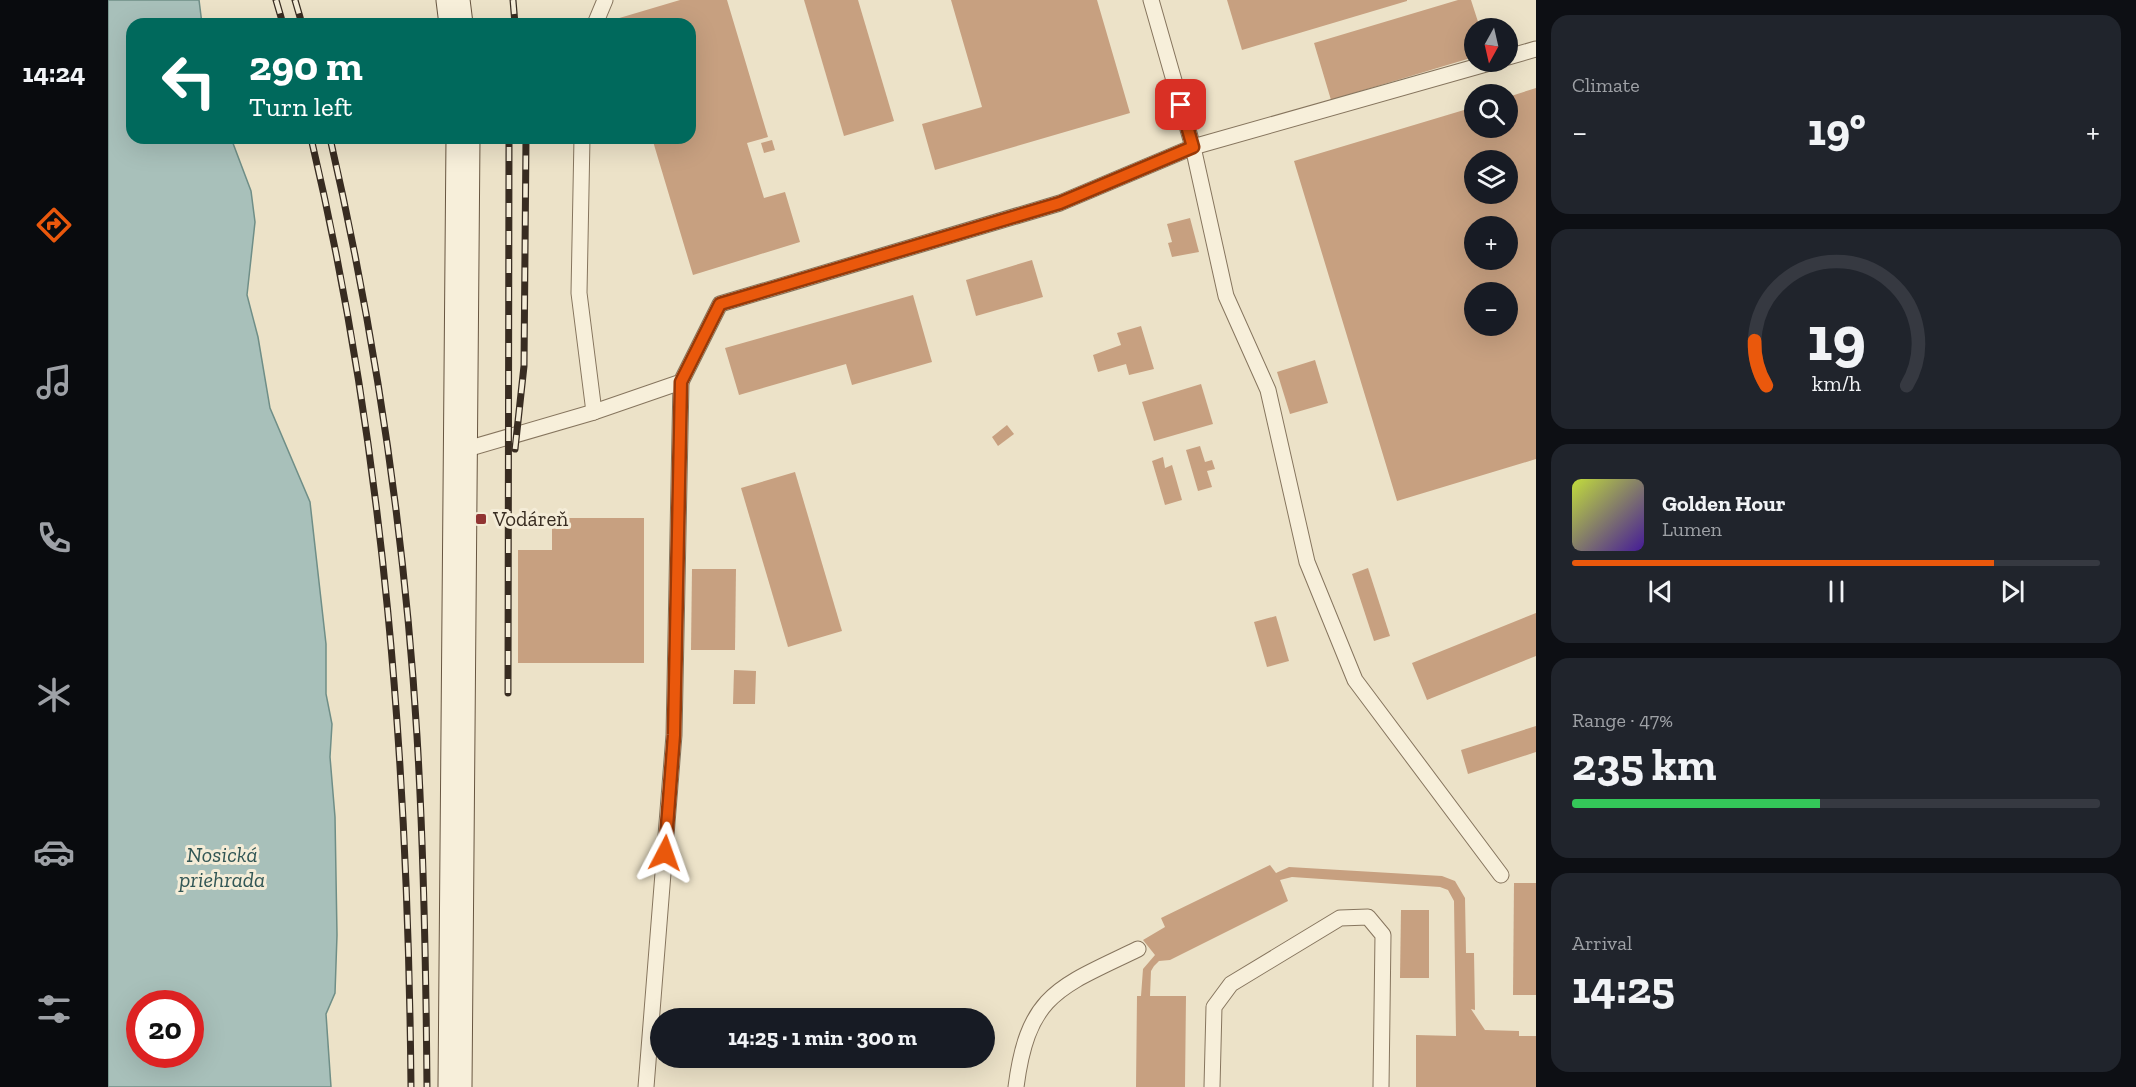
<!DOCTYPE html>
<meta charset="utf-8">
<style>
body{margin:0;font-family:"Zilla Slab",serif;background:#20242c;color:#f1f3f6;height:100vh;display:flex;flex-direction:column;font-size:22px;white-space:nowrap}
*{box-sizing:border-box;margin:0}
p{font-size:20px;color:#9ea1a6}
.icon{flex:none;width:33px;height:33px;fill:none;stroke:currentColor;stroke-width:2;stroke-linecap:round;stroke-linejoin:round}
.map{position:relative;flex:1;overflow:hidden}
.sheet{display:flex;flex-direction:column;gap:15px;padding:15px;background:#0d0f14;width:600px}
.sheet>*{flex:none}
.banner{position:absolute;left:18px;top:18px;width:570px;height:126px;border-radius:18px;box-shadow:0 6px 24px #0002;background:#00695c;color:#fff;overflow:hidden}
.needle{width:39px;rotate:188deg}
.fabs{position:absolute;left:1356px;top:18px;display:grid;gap:12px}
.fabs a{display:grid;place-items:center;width:54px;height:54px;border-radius:50%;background:#171b24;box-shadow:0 6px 24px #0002;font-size:30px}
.speed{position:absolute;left:18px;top:990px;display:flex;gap:12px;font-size:30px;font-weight:700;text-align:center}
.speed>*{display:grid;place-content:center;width:78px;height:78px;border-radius:50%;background:#171b24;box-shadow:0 6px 24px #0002;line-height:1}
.speed .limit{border:9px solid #d22;background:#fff;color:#111}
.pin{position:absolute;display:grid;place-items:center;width:51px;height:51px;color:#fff;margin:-26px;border-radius:12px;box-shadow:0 3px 9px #0006}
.me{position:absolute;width:66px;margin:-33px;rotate:4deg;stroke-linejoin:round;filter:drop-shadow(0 0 4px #0008)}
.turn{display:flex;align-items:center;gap:21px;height:126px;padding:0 24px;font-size:27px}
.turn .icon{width:78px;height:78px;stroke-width:2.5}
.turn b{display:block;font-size:42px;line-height:51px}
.big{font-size:45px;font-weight:700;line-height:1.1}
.sheet .widget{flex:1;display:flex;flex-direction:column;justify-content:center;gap:9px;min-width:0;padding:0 21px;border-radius:18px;background:#20242c}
.sheet .dial{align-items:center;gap:0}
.dial svg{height:156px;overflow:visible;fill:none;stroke:#363941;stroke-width:7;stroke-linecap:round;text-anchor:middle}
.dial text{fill:#f1f3f6;stroke:none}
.song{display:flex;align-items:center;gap:18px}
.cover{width:72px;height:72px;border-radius:9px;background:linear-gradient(135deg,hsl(70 70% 55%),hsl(260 70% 35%))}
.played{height:6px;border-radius:3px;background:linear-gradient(90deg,#ea580c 80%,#363941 80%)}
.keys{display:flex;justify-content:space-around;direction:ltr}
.heat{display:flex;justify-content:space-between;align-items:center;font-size:33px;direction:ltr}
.charge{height:9px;border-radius:4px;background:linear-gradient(90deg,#34c759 47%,#363941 0)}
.trip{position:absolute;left:542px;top:1008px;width:345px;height:60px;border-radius:30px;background:#171b24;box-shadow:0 6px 24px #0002;font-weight:700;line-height:60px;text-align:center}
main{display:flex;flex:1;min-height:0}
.menu{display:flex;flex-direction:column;width:108px;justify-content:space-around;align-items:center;background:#090b0e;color:#9ea1a6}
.menu .icon{width:42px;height:42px}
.menu .selected{color:#ea580c}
.menu b{font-size:27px;color:#f1f3f6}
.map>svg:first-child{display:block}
.water{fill:#a8c0ba;stroke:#6f8e87;stroke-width:1.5;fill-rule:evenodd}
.building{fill:#c7a080;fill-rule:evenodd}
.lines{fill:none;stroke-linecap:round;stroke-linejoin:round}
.lane-casing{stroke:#86755e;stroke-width:17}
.secondary-casing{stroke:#685641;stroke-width:35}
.lane{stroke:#f7efda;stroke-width:15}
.secondary{stroke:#f7efda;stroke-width:33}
.rail-casing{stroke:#382c21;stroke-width:7}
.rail{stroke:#f4ecd7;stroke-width:4.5;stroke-dasharray:14;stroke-linecap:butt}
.route-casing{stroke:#983908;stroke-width:15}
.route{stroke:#ea580c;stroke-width:10}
.poi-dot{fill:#913432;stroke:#f4ecd7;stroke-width:2}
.labels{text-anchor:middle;stroke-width:6;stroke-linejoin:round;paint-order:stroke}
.poi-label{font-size:21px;fill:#382c21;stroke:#f4ecd7;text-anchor:start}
.water-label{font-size:22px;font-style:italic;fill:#315655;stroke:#f4ecd7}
</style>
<main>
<nav class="menu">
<b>14:24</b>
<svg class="icon selected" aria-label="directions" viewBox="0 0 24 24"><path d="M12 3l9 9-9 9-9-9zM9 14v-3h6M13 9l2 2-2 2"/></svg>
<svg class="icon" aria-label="music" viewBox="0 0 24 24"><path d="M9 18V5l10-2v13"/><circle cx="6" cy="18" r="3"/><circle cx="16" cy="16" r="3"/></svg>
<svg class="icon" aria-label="phone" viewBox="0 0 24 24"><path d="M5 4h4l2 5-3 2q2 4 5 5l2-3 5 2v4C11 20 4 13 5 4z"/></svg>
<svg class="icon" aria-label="climate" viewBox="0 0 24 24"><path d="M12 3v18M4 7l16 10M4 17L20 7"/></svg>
<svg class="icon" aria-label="car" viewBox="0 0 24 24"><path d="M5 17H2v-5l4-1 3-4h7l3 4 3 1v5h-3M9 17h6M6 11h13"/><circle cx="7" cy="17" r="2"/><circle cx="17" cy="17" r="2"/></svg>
<svg class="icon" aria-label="filters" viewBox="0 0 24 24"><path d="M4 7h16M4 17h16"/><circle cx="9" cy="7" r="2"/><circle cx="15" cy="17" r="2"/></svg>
</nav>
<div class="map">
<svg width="1428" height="1087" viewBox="0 0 1428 1087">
<rect width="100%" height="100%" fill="#ece2c8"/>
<path class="water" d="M 0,0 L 91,0 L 94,24 L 24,24 L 24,138 L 123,138 L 143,191 L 147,222 L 139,295 L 150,337 L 162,408 L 202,502 L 218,644 L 218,694 L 224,724 L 222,757 L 227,817 L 229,935 L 227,993 L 218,1014 L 223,1087 L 0,1087 ZM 32,1004 L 82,1004 L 82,1054 L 32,1054 Z"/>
<g class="building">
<polygon points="572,0 619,0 660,137 639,143 656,198 677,192 692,242 585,275 544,138 582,138 582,24 510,24 508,19"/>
<polygon points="696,0 750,0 786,121 736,136"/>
<polygon points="843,0 989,0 1022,113 827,170 814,124 874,107"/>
<polygon points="1119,0 1299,0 1299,1 1134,50"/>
<polygon points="1350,0 1363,0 1372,28 1366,28 1366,57 1223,100 1206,43"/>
<path d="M 1428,88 L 1428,459 L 1289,501 L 1186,161 L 1366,107 L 1366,128 L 1400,128 L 1400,97 ZM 1366,160 L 1400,160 L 1400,194 L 1366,194 ZM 1366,226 L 1400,226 L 1400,260 L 1366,260 ZM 1366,292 L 1400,292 L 1400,326 L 1366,326 Z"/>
<polygon points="664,140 667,150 656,153 653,143"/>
<polygon points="1082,218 1091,252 1064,257 1060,243 1064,242 1059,224"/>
<polygon points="924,260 935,297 868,316 858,280"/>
<polygon points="805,295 824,362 744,385 738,364 631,395 617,348"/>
<polygon points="1033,326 1046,369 1021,375 1018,364 990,372 985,355 1013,345 1009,333"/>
<polygon points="1207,360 1220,403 1182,414 1169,372"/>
<polygon points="1093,384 1105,424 1046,441 1034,402"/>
<polygon points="899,425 906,434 890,446 884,437"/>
<polygon points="1092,446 1097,462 1104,460 1107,469 1099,471 1104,487 1090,491 1078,450"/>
<polygon points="1055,457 1057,468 1064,465 1074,500 1057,505 1044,461"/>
<polygon points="687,472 734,631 680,647 633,488"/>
<polygon points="444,518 536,518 536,663 410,663 410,550 444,550"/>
<polygon points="1260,568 1282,636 1266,641 1244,574"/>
<polygon points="584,569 628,569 627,650 583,650"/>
<polygon points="1428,613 1428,656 1319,700 1304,663"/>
<polygon points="1168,616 1181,661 1159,667 1146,622"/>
<polygon points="626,670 648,671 647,704 625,704"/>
<polygon points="1428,726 1428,752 1360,774 1353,750"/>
<polygon points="1162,865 1168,873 1181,867 1334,876 1347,881 1357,898 1358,953 1366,953 1367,1010 1363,1009 1377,1030 1411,1031 1411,1036 1428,1036 1428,1087 1308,1087 1308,1035 1348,1036 1346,901 1340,890 1332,887 1184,877 1172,880 1180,901 1062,960 1051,961 1046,966 1043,971 1042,996 1078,996 1077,1087 1028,1087 1029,996 1033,996 1035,969 1047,955 1035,940 1057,927 1053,918"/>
<polygon points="1406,883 1428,883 1428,995 1405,995"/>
<polygon points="1293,910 1321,910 1321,978 1292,978"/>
</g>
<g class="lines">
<defs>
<g id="lane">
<polyline points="1043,0 1085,147 1118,296 1160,390 1199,562 1247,680 1393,875"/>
<polyline points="487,24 497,0"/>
<polyline points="1400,57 1428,49"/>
<polyline points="474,138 471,293 486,412"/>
<polyline points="352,451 486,412 573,382 612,304 952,203 1085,147 1385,62"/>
<polyline points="538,1087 566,735 573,382"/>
<path d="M 908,1087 C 920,993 952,987 1030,949"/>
<polyline points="1104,1087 1106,1007 1123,984 1232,918 1260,917 1275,935 1273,1087"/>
</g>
<g id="secondary">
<polyline points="345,0 348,24"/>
<polyline points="347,1087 355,138"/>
</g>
</defs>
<use href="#lane" class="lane-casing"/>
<use href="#secondary" class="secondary-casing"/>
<use href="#lane" class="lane"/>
<use href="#secondary" class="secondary"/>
<defs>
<g id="rail">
<polyline points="168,0 175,24"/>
<polyline points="187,0 194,24"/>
<polyline points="405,0 407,24"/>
<path d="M 203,138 C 277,450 300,768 303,1087"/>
<path d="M 222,138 C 267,334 297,536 309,736 C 316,853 318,970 319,1087"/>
<polyline points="407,449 416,366 418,138"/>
<polyline points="400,693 401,138"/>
</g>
</defs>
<use href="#rail" class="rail-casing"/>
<use href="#rail" class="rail"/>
</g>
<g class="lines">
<defs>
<polyline id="route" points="557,853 566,735 573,382 612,304 952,203 1085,147 1073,105"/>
</defs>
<use href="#route" class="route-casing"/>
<use href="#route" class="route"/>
</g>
<rect class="poi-dot" x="367" y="513" width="12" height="12" rx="3"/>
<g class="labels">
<g class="poi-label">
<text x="385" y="526">Vodáreň</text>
</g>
<g class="water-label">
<text x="114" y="862">Nosická<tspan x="114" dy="25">priehrada</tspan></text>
</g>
</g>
</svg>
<div class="fabs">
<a><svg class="needle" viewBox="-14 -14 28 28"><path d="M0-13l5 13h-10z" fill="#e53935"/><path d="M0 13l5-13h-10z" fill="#9ea1a6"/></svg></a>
<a><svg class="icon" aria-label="search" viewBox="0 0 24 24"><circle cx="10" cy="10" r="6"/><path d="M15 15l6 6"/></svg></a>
<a><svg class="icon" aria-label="layers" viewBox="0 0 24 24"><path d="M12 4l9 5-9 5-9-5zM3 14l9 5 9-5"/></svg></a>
<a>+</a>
<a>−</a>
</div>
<div class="speed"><div class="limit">20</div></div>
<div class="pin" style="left:1073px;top:105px;background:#d93025"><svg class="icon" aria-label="arrive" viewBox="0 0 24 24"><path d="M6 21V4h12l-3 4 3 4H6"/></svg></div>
<svg class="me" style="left:557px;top:853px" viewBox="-20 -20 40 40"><path d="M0-17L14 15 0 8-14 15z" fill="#ea580c" stroke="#fff" stroke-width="4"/></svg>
<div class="trip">14:25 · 1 min · 300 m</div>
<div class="banner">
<div class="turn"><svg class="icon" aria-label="left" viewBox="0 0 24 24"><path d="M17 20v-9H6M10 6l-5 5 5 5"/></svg><div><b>290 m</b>Turn left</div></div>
</div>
</div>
<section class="sheet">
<div class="widget"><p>Climate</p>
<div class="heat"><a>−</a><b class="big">19°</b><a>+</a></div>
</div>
<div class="widget dial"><svg viewBox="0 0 100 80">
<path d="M14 69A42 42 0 1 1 86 69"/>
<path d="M14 69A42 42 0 0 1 8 46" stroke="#ea580c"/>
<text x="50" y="56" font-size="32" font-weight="700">19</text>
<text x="50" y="72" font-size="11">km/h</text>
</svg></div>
<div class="widget">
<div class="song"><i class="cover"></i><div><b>Golden Hour</b><p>Lumen</p></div></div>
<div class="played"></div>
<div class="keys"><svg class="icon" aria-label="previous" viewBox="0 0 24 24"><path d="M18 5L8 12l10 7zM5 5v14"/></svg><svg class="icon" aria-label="pause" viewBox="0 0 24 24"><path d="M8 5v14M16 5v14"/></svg><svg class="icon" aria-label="next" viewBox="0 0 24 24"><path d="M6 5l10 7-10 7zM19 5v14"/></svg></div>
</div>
<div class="widget"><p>Range · 47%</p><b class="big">235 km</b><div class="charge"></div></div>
<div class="widget"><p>Arrival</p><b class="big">14:25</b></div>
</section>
</main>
